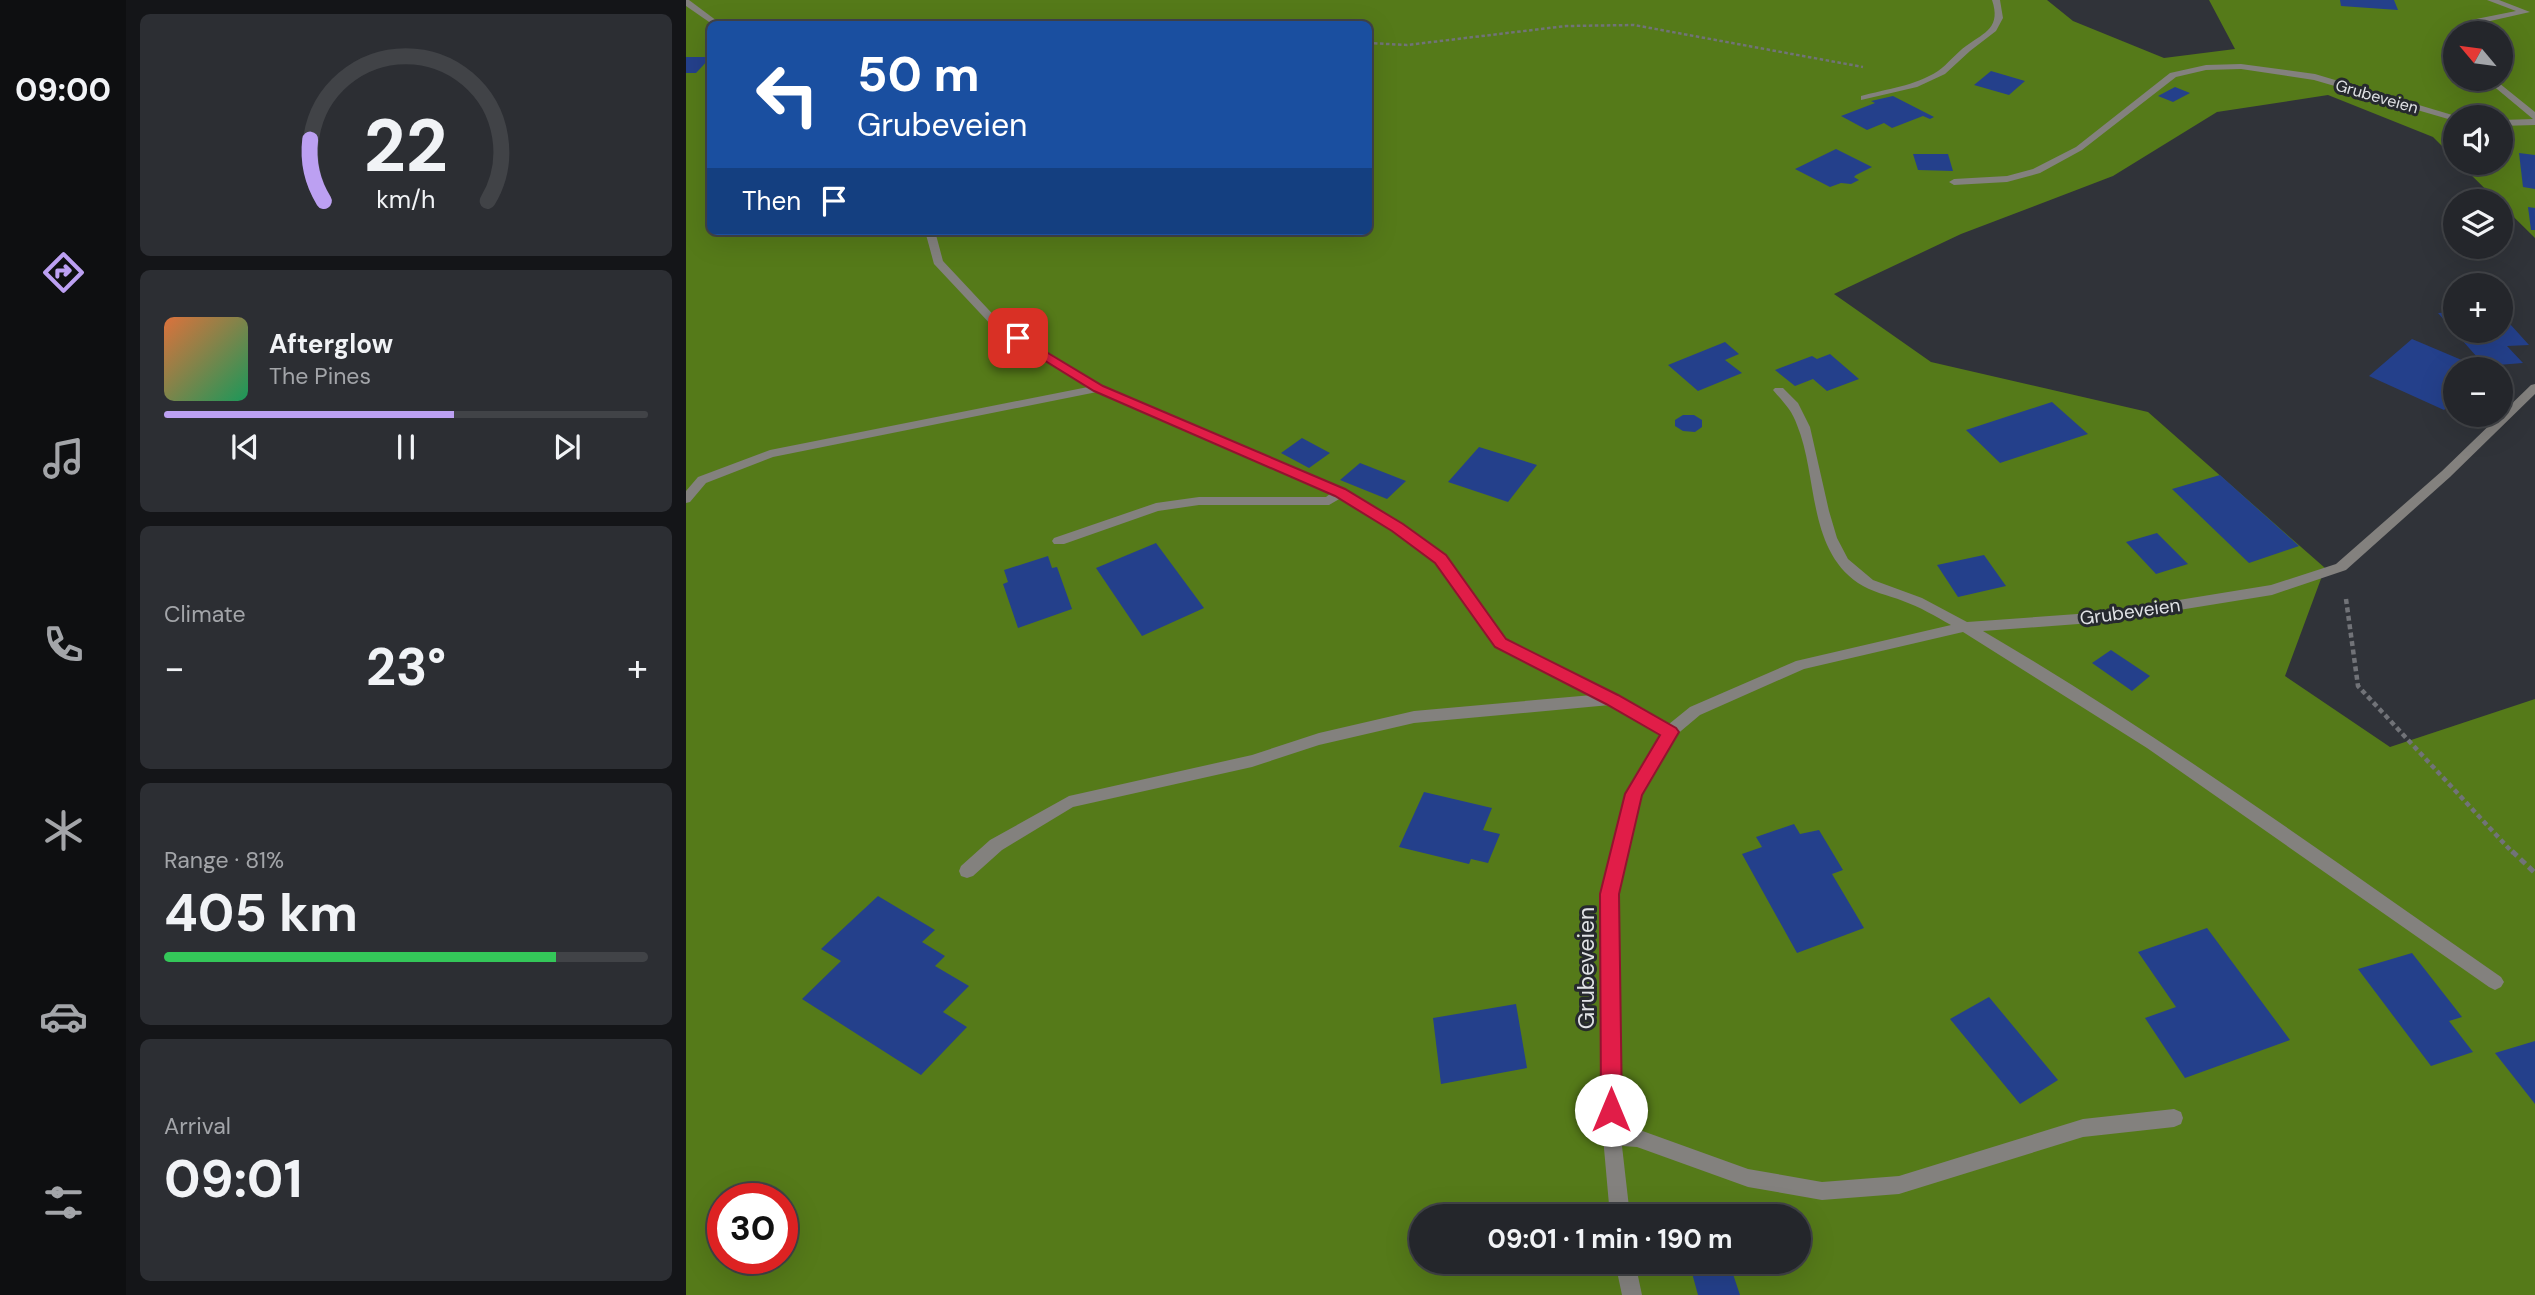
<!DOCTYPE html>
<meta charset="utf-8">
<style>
body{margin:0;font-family:"DM Sans",sans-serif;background:#2c2e33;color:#f1f3f6;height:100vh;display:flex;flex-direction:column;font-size:26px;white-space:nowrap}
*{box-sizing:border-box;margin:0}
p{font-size:23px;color:#a3a5a9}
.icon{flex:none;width:38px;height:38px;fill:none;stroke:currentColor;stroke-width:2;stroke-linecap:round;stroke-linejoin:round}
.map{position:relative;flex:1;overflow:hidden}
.drawer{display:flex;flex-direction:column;gap:14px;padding:14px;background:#141518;width:560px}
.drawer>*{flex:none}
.guide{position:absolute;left:21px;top:21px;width:665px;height:214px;border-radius:10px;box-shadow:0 7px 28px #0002,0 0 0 2px #414347;background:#1a4fa0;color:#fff;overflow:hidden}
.needle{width:46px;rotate:299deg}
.fabs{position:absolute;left:1757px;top:21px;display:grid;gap:14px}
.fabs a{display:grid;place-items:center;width:70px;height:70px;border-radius:50%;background:#24262b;box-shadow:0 7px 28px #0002,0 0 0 2px #414347;font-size:35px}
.speed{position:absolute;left:21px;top:1183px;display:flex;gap:14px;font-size:35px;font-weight:700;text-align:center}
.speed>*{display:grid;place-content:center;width:91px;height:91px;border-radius:50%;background:#24262b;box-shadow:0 7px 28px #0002,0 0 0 2px #414347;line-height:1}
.speed .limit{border:10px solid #d22;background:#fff;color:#111}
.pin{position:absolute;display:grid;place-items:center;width:60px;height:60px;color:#fff;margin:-30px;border-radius:14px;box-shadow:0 4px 10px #0006}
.me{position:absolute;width:77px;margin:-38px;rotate:0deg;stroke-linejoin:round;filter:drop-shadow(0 0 5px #0008)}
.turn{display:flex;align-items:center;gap:24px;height:147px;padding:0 35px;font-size:32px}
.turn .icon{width:91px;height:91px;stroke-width:2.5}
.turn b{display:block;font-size:49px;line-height:60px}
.then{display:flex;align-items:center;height:66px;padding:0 35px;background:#0003;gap:14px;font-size:26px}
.big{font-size:52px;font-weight:700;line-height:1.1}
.drawer .card{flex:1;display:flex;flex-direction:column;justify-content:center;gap:10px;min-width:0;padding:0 24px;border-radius:10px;background:#2c2e33}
.drawer .dial{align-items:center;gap:0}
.dial svg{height:182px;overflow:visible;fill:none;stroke:#414347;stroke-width:7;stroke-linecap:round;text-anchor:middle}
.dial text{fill:#f1f3f6;stroke:none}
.song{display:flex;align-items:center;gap:21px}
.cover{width:84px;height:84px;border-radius:10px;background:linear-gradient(135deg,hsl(20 70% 55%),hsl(150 70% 35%))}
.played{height:7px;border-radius:4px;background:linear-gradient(90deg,#bca0f2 60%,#414347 60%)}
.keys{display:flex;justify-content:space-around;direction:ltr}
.heat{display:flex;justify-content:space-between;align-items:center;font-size:38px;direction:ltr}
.charge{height:10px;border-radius:5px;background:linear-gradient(90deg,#34c759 81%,#414347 0)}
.trip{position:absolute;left:723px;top:1204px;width:402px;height:70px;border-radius:35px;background:#24262b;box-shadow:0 7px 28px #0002,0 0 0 2px #414347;font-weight:700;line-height:70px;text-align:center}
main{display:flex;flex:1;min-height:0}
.tab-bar{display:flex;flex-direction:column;width:126px;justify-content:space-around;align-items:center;background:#0e0f11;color:#a3a5a9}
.tab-bar .icon{width:49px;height:49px}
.tab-bar .on{color:#bca0f2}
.tab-bar b{font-size:32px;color:#f1f3f6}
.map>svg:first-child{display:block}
.forest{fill:#557a19;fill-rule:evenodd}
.building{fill:#24408b}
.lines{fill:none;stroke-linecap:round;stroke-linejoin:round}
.path-far2{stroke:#717378;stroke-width:2.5;stroke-dasharray:3.5 2.5;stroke-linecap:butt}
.path-far1{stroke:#717378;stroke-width:4.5;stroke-dasharray:5 3.5;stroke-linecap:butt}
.path{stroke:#717378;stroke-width:5;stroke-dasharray:7 4.5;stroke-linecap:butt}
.minor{fill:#83817e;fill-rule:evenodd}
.route{fill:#e11d48;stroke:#92132f;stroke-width:2}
.labels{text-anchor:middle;stroke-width:6;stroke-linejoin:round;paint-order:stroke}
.far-street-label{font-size:16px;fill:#e0e2e5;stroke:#26292e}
.street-label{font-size:19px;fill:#e0e2e5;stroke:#26292e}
.near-street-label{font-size:23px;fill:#e0e2e5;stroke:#26292e}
</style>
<main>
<nav class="tab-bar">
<b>09:00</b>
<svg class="icon on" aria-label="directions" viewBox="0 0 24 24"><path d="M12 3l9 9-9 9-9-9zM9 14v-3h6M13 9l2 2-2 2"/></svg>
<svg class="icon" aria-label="music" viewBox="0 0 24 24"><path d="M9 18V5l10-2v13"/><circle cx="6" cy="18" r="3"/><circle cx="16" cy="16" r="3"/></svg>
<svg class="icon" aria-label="phone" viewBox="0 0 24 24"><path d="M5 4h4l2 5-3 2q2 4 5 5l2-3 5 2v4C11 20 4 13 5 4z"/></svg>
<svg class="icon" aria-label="climate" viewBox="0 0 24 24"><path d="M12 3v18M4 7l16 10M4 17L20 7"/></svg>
<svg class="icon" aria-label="car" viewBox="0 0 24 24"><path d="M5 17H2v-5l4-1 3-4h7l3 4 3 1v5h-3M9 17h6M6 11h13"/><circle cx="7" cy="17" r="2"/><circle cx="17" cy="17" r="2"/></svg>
<svg class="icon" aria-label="filters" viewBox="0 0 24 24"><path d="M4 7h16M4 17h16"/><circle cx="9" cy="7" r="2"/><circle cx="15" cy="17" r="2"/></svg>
</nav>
<section class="drawer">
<div class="card dial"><svg viewBox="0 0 100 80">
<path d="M14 69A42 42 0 1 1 86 69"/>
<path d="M14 69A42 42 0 0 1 8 42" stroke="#bca0f2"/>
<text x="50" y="56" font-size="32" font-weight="700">22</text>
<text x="50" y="72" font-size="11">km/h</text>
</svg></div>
<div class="card">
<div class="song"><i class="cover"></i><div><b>Afterglow</b><p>The Pines</p></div></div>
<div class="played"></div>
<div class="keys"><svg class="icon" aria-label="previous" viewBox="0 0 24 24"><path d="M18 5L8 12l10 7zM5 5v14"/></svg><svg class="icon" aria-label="pause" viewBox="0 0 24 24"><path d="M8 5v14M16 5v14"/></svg><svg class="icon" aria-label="next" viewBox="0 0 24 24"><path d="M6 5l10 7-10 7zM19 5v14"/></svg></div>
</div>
<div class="card"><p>Climate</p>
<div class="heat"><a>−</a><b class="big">23°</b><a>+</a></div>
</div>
<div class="card"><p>Range · 81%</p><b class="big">405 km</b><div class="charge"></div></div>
<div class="card"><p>Arrival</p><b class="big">09:01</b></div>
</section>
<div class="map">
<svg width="1849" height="1295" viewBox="0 0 1849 1295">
<rect width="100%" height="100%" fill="#303339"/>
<path class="forest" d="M 0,0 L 1361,0 L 1387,21 L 1478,58 L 1549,49 L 1523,0 L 1849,0 L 1849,238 L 1773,163 L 1815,163 L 1815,117 L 1769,117 L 1769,159 L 1747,137 L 1642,95 L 1531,112 L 1427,176 L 1275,234 L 1148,294 L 1245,362 L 1462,412 L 1639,568 L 1599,676 L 1704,747 L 1849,699 L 1849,1295 L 0,1295 ZM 24,24 L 682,24 L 682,231 L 24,231 ZM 1769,33 L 1815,33 L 1815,79 L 1769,79 ZM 37,1199 L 96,1199 L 96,1258 L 37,1258 ZM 735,1216 L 1113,1216 L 1113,1262 L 735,1262 Z"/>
<g class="building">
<polygon points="1654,0 1708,0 1712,10 1655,6"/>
<polygon points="0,57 24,57 24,58 10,73 0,73"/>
<polygon points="1305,71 1339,81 1323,95 1288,85"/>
<polygon points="1489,87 1504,93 1487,102 1472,96"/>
<polygon points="1207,96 1248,117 1244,119 1237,116 1206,128 1198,123 1181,130 1155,116 1189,103 1185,101"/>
<polygon points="1150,149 1186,167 1170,175 1168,177 1173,180 1165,184 1155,183 1144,187 1109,169"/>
<polygon points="1833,153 1849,155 1849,189 1837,187"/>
<polygon points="1227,154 1262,154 1267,171 1232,170"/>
<polygon points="1842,207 1849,208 1849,230 1845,230"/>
<polygon points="1769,312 1769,331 1815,331 1815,314 1843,345 1821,346 1837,363 1799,366 1752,313"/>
<polygon points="1726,339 1797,369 1769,369 1769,399 1758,410 1683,376"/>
<polygon points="1039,342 1053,354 1039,360 1056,373 1012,391 982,365"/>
<polygon points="1144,354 1173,379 1141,391 1127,379 1109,386 1089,370 1126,356 1131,359"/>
<polygon points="1366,402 1402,434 1314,463 1280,430"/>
<polygon points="997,415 1008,415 1016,420 1016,427 1009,432 997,431 989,426 989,420"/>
<polygon points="616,438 644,453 623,468 595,453"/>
<polygon points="793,447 851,465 822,502 762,482"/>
<polygon points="674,463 720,481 701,499 654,480"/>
<polygon points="1534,475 1613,546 1563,563 1486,489"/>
<polygon points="1471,533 1502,564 1470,574 1440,542"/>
<polygon points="470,543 518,608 456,636 410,568"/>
<polygon points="1298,555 1320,586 1272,597 1251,565"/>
<polygon points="362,556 366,568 371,567 386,609 332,628 317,584 322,582 318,570"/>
<polygon points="1425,650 1464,676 1446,691 1406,663"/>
<polygon points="738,792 806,808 797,830 814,834 802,863 785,859 783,864 713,847"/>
<polygon points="1108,824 1114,834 1133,830 1157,870 1146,874 1178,928 1111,953 1056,854 1076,847 1070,837"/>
<polygon points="192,896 249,930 236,942 259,956 249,966 283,986 257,1012 281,1027 235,1075 116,999 155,961 135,949"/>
<polygon points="1521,928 1604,1040 1499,1078 1459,1018 1490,1007 1452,952"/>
<polygon points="1726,953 1776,1017 1763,1021 1787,1052 1745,1066 1672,969"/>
<polygon points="1303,997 1372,1080 1334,1104 1264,1019"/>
<polygon points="830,1004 841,1068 755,1084 747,1018"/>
<polygon points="1849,1041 1849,1104 1809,1053"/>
<polygon points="1003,1262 1043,1262 1054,1295 1012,1295"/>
</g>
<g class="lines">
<polyline class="path-far2" points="682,43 721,45 880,26 948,25 1177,67"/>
<polyline class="path-far1" points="1660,599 1672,686 1827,853"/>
<polyline class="path" points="1826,851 1849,873"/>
<g class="minor">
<polygon points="0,0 3,0 35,24 26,24 0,6"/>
<path d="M 1306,0 L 1314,0 L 1317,18 L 1310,31 L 1284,51 L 1259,74 L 1231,87 L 1175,100 L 1175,96 C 1200,89 1229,86 1252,71 C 1262,64 1270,53 1280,46 C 1300,32 1315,27 1306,0 Z"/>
<polygon points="1801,0 1813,0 1844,12 1791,24 1781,33 1772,33 1785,20 1830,11"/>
<polygon points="1555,64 1629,74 1773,117 1769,117 1769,121 1628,80 1555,69 1520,70 1490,77 1396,150 1354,173 1321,182 1268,185 1263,182 1268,179 1321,176 1347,169 1390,147 1484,73 1520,65"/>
<polygon points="1799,79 1808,79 1849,112 1849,125 1815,126 1815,120 1847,119"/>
<path d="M 239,231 L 249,231 L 257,261 L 316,324 L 416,386 L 658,489 L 716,524 L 759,556 L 819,639 L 931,695 L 983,724 L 1004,707 L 1110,661 L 1265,625 C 1249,616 1234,607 1217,601 C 1202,595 1185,592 1172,583 C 1121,548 1132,476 1111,425 C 1106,410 1097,402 1087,390 L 1089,388 L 1097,388 L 1112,403 L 1124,427 L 1143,511 L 1151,538 L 1162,559 L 1187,580 L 1236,598 L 1281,622 L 1419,612 L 1585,585 L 1650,564 L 1756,471 L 1845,385 L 1849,384 L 1849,394 L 1764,477 L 1660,570 L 1586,595 L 1419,622 L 1297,631 C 1476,736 1644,858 1815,977 L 1818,982 L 1815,987 L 1809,990 L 1803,987 L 1461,748 L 1277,632 L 1118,669 L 1014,715 L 989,736 L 956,795 L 932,895 L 935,1128 L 951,1129 L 1062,1169 L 1136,1182 L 1213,1176 L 1397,1119 L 1488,1109 L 1495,1112 L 1497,1118 L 1495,1124 L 1488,1127 L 1397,1137 L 1213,1194 L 1136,1200 L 1062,1187 L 951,1147 L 936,1146 L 944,1216 L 924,1216 L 917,1137 L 916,895 L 940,794 L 975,734 L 924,705 L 728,723 L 633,745 L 566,767 L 387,807 L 316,850 L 287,876 L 281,878 L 275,876 L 273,871 L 275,866 L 304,840 L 383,796 L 566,755 L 633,733 L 728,711 L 906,695 L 809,647 L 749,562 L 706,530 L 655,498 L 643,505 L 513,505 L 472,511 L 378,544 L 368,544 L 366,541 L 368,538 L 470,503 L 513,497 L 640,497 L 645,493 L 411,392 L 87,457 L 20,483 L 4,502 L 0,503 L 0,491 L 12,477 L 84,450 L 402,387 L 308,328 L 248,264 Z"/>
<polygon points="929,1262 949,1262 956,1295 936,1295"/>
</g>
</g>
<polygon class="route" points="332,335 417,386 659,489 717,524 760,555 820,639 932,695 990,728 993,732 956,795 933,894 936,1110 933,1117 925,1120 918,1117 915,1110 914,894 939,794 974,735 920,704 809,647 749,563 706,531 649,496 408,391 327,341 327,336"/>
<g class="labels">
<g class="far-street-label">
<text transform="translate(1691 96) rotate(16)" y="6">Grubeveien</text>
</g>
<g class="street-label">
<text transform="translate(1444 611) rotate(-8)" y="7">Grubeveien</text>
</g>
<g class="near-street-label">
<text transform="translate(900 968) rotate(-90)" y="8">Grubeveien</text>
</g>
</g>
</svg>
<div class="fabs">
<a><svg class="needle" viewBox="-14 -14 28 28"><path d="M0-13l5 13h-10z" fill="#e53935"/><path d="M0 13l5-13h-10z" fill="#a3a5a9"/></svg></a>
<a><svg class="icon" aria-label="sound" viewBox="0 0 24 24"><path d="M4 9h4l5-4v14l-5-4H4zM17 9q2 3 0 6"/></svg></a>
<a><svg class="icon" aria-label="layers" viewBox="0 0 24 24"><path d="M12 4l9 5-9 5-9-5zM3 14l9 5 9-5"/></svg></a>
<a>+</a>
<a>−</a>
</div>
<div class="speed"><div class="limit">30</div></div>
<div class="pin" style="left:332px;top:338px;background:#d93025"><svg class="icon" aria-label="arrive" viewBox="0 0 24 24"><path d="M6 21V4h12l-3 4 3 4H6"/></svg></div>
<svg class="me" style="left:925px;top:1110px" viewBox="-20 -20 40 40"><circle r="19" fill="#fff"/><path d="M0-13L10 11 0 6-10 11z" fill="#e11d48"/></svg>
<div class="trip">09:01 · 1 min · 190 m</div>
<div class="guide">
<div class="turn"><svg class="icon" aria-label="left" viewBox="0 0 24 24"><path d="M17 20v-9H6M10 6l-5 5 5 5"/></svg><div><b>50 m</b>Grubeveien</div></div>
<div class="then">Then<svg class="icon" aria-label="arrive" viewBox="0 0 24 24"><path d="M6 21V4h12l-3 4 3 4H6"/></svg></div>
</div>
</div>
</main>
